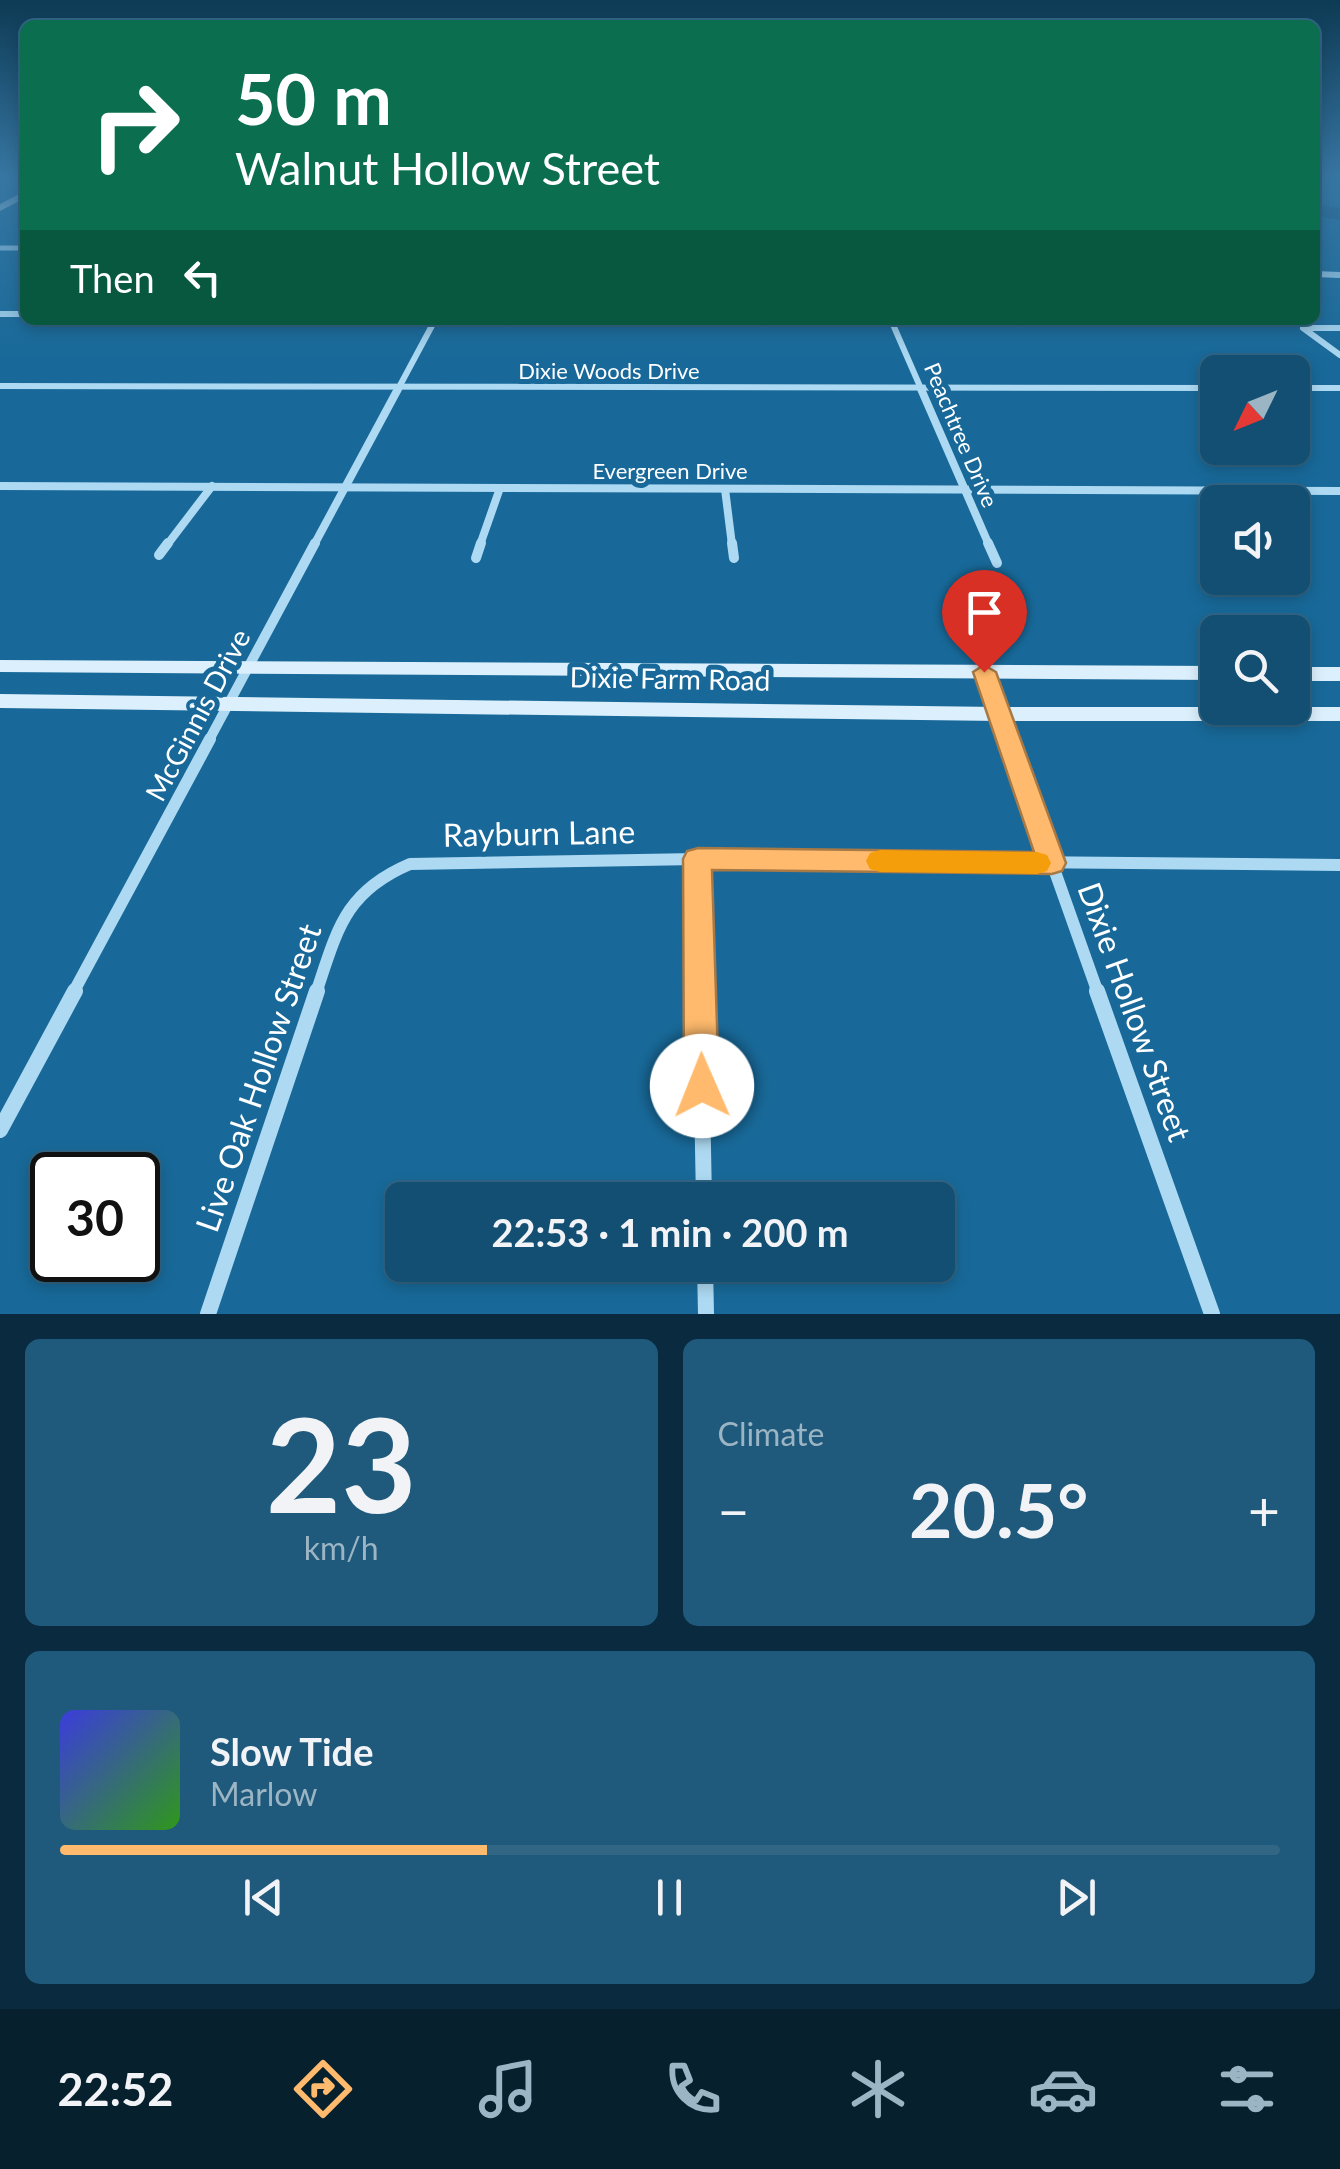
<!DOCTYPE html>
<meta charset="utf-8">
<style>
body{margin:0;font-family:Lato,sans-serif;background:#1f597b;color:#f1f3f6;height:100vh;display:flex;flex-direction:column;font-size:38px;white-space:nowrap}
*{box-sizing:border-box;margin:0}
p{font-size:32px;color:#9cb5c4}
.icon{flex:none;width:55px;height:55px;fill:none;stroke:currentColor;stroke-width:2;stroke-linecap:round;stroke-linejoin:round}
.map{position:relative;height:1314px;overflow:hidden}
.panel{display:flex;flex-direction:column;gap:25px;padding:25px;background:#0a2b3f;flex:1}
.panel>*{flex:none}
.hud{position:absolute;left:20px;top:20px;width:1300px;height:305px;border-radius:15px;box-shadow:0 5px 15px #0003,0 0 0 2px #316685;background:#0b6e4f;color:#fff;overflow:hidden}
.needle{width:65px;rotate:227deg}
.fabs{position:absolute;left:1200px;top:355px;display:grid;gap:20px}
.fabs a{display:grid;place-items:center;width:110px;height:110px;border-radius:15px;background:#124f73;box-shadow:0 5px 15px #0003,0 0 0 2px #316685;font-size:50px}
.speed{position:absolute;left:30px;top:1152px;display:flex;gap:20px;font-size:50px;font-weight:700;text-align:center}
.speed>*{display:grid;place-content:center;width:130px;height:130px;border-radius:50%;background:#124f73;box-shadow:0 5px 15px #0003,0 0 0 2px #316685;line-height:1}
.speed .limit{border:5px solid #111;border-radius:15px;background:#fff;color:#111}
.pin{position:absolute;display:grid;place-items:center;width:85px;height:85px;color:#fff;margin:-102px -42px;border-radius:50% 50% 50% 0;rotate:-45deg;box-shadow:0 0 10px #0007}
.pin .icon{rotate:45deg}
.me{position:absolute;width:110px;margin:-55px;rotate:359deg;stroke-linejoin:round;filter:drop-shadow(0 0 8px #0008)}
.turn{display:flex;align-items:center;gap:35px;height:210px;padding:0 50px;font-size:45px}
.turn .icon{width:130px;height:130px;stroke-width:2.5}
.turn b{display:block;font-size:70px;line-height:85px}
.then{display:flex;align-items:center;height:95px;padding:0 50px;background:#0003;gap:20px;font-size:38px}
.big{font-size:75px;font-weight:700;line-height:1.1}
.panel .card{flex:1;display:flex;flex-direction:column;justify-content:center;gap:15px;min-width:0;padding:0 35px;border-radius:15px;background:#1f597b}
.panel .dial{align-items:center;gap:0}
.dial b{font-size:130px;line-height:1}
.song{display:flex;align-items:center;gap:30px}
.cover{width:120px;height:120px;border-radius:15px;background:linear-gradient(135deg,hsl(240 70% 55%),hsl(110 70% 35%))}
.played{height:10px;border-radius:5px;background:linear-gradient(90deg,#ffba6d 35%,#316685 35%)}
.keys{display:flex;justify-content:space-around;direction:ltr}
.heat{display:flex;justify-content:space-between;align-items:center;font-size:55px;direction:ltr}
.panel .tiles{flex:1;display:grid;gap:25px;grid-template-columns:1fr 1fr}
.card:last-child{grid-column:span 2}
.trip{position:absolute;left:385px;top:1182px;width:570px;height:100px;border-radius:15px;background:#124f73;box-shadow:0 5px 15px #0003,0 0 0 2px #316685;font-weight:700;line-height:100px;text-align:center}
.menu{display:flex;height:160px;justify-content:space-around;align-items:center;background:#07202e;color:#9cb5c4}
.menu .icon{width:70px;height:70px}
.menu .active{color:#ffba6d}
.menu b{font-size:45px;color:#f1f3f6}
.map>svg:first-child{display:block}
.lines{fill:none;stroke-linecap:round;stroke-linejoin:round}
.river{fill:#0f4f77;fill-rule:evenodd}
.street-far5{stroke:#add9f2;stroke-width:5}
.street-far4{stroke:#add9f2;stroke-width:6}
.street-far3{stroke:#add9f2;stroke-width:8}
.street-far2{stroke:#add9f2;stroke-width:10}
.street-far1{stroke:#add9f2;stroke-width:12}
.street{stroke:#add9f2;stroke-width:16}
.secondary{fill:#dbeffc;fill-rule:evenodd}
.route{fill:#ffba6d;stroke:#a67947;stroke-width:2.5}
.slow{fill:#f59e0b}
.labels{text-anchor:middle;stroke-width:10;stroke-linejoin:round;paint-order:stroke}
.far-street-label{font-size:22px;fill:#fff;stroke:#186999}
.street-label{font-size:28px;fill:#fff;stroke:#186999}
.near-street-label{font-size:32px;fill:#fff;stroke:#186999}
</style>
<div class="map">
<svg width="1340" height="1314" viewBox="0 0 1340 1314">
<rect width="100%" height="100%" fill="#186999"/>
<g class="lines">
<g class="river">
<polygon points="1315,176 1340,176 1340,181 1315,183"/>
<polygon points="1315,204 1340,208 1340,220 1315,216"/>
</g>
<polyline class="street-far5" points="0,248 25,248"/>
<g class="street-far4">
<polyline points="1315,274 1340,275"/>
<polyline points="0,314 25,314"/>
<polyline points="891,320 922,391"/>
<polyline points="1303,328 1340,355"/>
<polyline points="1304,328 1340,328"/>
<polyline points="0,386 1218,388"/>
<polyline points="1292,388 1340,388"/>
<polyline points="397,391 435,320"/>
</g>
<g class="street-far3">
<polyline points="921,389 989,545"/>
<polyline points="0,486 1340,491"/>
<polyline points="725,489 732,545"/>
<polyline points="1203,491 1218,508"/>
<polyline points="167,545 212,486"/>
<polyline points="314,545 398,389"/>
<polyline points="480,545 500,488"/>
</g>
<g class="street-far2">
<polyline points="732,543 734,558"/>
<polyline points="988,543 997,563"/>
<polyline points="159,555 168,543"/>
<polyline points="476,558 481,543"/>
<polyline points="984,672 1009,742"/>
<polyline points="208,742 315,543"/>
</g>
<g class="street-far1">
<polyline points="1008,739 1098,993"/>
<polyline points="697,859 700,993"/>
<polyline points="73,993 210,739"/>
<path d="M 316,993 C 337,931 344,892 410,864 L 697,859 L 1340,865"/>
</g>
<g class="street">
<polyline points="700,991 704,1200"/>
<polyline points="1097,991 1212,1314"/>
<polyline points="0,1130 75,991"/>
<polyline points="705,1265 706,1314"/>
<polyline points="208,1314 317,991"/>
</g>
<g class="secondary">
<polygon points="25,191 25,198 0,211 0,204"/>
<polygon points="0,660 1218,666 1218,680 0,672"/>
<rect x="1292" y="667" width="48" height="14"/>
<polygon points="0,694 999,707 1340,707 1340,721 999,721 0,708"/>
</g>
</g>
<linearGradient id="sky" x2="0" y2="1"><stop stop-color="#0d3a54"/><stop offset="0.49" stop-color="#3776a2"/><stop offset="1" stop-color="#3776a2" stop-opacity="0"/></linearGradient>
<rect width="1340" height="360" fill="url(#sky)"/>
<polygon class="route" points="984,665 996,672 1066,863 1062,871 1052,874 712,870 719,1086 714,1098 702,1103 689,1098 684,1086 683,859 687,851 698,848 1034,852 973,672"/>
<polygon class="slow" points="880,850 1037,852 1047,855 1051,863 1047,871 1037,874 880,872 870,869 866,861 870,853"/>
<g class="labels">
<g class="far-street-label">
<text x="609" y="379">Dixie Woods Drive</text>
<text transform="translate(961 435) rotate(67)" y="8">Peachtree Drive</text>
<text x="670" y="479">Evergreen Drive</text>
</g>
<g class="street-label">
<text transform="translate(670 679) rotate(1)" y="10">Dixie Farm Road</text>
<text transform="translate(198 715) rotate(-62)" y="10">McGinnis Drive</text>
</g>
<g class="near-street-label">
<text transform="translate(539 834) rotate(-1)" y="11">Rayburn Lane</text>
<text transform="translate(1134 1012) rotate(70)" y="11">Dixie Hollow Street</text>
<text transform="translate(259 1078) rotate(-71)" y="11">Live Oak Hollow Street</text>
</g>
</g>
</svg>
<div class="fabs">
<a><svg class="needle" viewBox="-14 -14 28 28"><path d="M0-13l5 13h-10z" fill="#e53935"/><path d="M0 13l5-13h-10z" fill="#9cb5c4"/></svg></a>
<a><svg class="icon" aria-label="sound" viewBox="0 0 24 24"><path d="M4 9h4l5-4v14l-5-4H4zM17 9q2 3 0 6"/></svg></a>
<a><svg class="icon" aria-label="search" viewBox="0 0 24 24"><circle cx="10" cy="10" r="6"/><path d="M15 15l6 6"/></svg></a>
</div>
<div class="speed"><div class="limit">30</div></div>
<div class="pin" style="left:984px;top:672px;background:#d93025"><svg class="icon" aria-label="arrive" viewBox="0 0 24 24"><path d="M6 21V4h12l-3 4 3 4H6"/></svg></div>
<svg class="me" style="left:702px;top:1086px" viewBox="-20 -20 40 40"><circle r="19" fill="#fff"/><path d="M0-13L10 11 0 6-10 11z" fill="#ffba6d"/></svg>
<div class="trip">22:53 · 1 min · 200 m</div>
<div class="hud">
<div class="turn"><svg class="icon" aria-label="right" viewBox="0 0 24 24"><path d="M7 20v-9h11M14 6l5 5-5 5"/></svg><div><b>50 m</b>Walnut Hollow Street</div></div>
<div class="then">Then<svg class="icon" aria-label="left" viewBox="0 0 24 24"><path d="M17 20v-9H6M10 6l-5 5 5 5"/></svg></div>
</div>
</div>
<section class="panel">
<div class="tiles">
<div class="card dial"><b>23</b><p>km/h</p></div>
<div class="card"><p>Climate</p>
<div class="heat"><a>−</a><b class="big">20.5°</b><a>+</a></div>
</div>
<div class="card">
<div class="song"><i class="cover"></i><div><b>Slow Tide</b><p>Marlow</p></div></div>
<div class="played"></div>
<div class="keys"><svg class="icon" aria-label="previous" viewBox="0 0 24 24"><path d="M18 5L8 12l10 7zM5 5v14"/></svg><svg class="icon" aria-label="pause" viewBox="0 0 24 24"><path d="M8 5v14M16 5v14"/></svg><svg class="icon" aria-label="next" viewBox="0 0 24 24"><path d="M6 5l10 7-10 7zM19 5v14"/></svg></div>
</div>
</div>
</section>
<nav class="menu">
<b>22:52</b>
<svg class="icon active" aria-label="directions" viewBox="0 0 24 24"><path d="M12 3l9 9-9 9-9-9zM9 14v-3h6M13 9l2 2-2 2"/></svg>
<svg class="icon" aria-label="music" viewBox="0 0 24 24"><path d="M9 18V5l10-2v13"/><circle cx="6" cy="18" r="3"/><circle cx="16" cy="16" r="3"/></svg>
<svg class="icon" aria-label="phone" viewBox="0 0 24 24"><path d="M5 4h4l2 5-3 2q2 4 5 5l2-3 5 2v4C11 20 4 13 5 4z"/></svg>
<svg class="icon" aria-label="climate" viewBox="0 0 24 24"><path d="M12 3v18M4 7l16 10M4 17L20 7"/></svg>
<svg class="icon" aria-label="car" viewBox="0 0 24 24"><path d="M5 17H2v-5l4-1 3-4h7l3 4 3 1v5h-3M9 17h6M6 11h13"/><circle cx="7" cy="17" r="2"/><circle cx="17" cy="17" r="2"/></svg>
<svg class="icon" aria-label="filters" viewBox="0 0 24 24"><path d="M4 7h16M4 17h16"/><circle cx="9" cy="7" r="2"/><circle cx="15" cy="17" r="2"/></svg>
</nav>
